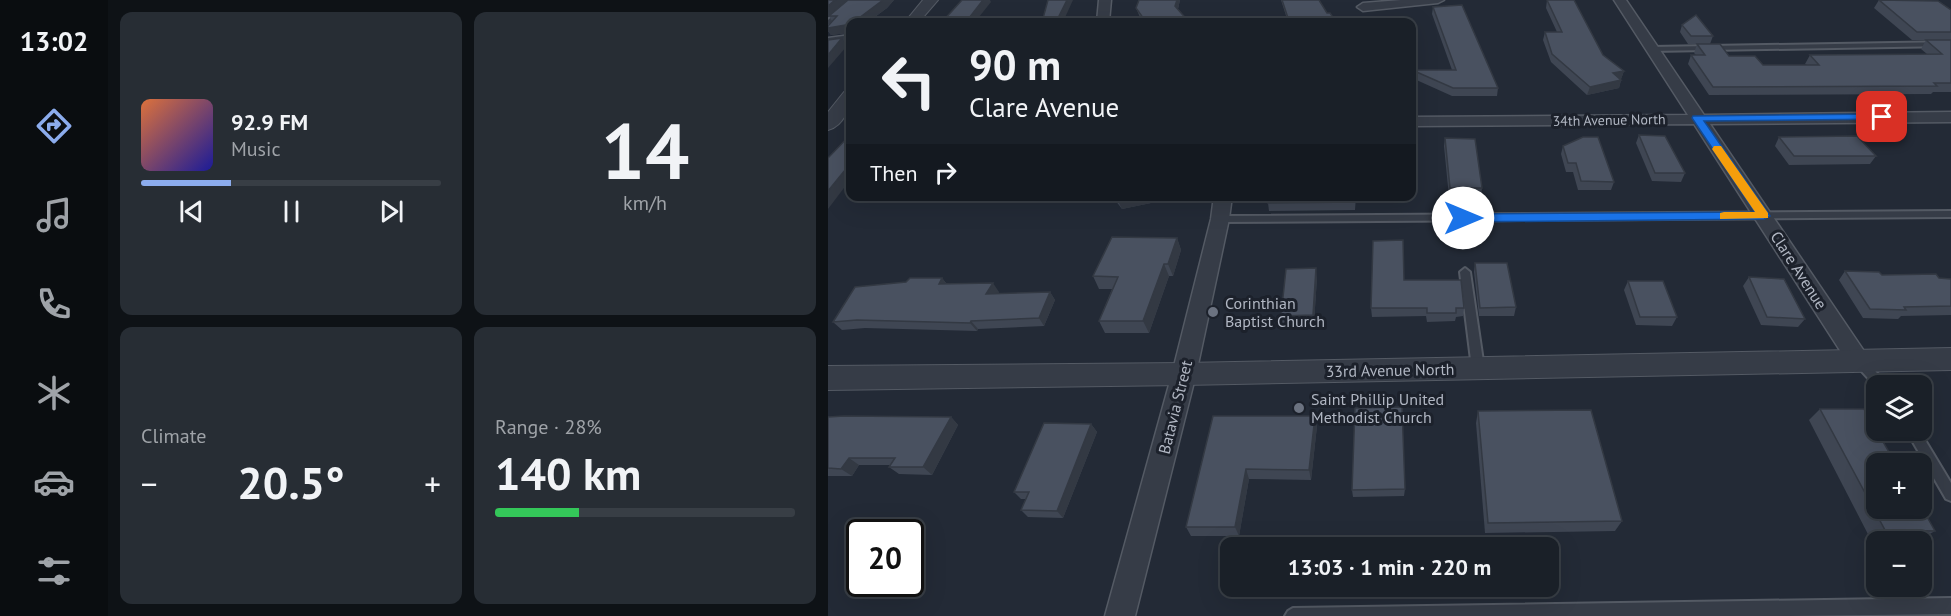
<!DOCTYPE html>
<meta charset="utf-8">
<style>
body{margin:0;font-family:"PT Sans",sans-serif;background:#272d34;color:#f1f3f6;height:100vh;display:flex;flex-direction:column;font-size:22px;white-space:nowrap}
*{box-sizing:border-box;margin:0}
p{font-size:20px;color:#9fa3a8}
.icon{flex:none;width:33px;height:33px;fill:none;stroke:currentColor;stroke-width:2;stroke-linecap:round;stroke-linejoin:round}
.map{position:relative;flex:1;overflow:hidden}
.side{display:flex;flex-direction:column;gap:12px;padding:12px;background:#0e1216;width:720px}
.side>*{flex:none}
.top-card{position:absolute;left:18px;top:18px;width:570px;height:183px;border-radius:12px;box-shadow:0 6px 24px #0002,0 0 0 2px #383e45;background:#1a2028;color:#f1f3f6;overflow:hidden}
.tools{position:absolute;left:1038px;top:375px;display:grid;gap:12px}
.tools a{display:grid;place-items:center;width:66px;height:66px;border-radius:12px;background:#1a2028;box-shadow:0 6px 24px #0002,0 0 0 2px #383e45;font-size:30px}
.speed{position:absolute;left:18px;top:519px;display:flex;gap:12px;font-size:30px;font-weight:700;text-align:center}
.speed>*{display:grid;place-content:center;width:78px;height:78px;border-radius:50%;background:#1a2028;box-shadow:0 6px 24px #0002,0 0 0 2px #383e45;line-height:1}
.speed .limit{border:3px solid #111;border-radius:9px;background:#fff;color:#111}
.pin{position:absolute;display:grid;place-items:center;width:51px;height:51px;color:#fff;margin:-26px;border-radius:12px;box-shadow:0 3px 9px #0006}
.me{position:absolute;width:66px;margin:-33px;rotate:90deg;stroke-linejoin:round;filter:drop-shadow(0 0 4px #0008)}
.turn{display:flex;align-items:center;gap:21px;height:126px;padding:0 24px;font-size:27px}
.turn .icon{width:78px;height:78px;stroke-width:2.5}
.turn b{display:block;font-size:42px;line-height:51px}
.then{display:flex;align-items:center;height:57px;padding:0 24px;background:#0003;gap:12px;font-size:22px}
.big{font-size:45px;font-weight:700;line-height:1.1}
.side .widget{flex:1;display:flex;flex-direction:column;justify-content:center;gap:9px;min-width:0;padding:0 21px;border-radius:12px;background:#272d34}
.side .dial{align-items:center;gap:0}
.dial b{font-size:78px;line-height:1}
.song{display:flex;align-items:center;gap:18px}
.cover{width:72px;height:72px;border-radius:9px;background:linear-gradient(135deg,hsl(20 70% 55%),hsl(240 70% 35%))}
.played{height:6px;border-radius:3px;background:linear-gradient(90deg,#8caced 30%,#383e45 30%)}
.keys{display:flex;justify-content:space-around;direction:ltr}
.heat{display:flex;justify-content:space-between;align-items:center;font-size:33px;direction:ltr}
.charge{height:9px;border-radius:4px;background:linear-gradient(90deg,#34c759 28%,#383e45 0)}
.side .tiles{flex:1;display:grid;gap:12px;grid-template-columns:repeat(2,1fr)}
.trip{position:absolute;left:392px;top:537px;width:339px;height:60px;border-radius:12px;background:#1a2028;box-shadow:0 6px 24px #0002,0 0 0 2px #383e45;font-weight:700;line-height:60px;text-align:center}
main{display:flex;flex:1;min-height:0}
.tab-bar{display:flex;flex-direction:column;width:108px;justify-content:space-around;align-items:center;background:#0a0d10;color:#9fa3a8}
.tab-bar .icon{width:42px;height:42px}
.tab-bar .selected{color:#8caced}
.tab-bar b{font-size:27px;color:#f1f3f6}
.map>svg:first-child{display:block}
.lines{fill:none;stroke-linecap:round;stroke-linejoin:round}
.service-casing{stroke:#545a64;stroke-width:4}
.minor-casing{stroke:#545a64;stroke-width:3}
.tertiary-casing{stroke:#545a64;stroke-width:2}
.service{fill:#363c47;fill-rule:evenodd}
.minor{fill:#363c47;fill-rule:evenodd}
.tertiary{fill:#363c47;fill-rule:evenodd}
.wall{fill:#3f4653}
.shaded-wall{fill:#333943}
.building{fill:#495160;stroke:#333943;stroke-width:1.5}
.route{fill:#1a73e8;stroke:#114b97;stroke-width:1.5}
.slow{fill:#f59e0b}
.worship-dot{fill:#6b7280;stroke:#1c212b;stroke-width:2}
.labels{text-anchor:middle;stroke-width:6;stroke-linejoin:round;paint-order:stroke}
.far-street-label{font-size:14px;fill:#b1b7c3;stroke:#1c212b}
.street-label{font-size:16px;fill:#b1b7c3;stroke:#1c212b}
.poi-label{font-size:16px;fill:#b1b7c3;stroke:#1c212b;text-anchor:start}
</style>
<main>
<nav class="tab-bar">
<b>13:02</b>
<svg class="icon selected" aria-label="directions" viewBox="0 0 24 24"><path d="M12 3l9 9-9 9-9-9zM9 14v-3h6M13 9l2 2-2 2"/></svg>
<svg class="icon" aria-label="music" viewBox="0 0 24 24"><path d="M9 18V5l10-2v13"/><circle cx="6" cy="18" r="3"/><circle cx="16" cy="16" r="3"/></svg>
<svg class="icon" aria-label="phone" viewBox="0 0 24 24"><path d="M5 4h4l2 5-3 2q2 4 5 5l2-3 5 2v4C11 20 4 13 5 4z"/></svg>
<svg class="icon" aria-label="climate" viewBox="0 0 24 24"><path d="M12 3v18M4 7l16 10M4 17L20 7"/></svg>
<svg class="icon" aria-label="car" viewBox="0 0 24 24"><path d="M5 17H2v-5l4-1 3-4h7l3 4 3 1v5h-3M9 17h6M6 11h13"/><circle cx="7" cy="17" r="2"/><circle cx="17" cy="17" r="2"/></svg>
<svg class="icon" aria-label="filters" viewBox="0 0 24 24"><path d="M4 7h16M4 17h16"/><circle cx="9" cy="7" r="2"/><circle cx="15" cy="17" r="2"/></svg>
</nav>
<section class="side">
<div class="tiles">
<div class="widget">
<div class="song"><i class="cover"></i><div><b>92.9 FM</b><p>Music</p></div></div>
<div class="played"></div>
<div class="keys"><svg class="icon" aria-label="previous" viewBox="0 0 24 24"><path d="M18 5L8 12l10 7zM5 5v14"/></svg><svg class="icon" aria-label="pause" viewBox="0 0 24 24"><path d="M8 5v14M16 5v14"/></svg><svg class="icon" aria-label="next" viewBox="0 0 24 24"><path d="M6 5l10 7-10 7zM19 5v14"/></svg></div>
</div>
<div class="widget dial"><b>14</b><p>km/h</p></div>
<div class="widget"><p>Climate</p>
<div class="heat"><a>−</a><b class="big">20.5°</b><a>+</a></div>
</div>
<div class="widget"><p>Range · 28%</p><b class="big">140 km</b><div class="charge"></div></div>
</div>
</section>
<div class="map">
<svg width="1123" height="616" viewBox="0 0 1123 616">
<rect width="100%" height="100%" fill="#232a36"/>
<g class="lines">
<defs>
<g id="service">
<polygon points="23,0 29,0 0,25 0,20"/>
<polygon points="1123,42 1123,46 824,51 821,49 824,47"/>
<polygon points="1123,211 1123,217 392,222 387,219 392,216"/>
<polygon points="637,268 642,272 656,368 654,371 650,373 646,371 644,368 632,272"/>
<polygon points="1032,357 1036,359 1061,386 1048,386 1048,387 1028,365 1026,362 1028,359"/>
<polygon points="1078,430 1091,430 1123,483 1123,501 1118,499"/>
<polygon points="1123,598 1123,614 962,616 457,616 460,611 465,608"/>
</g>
<g id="minor">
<polygon points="271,0 283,0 281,22 269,22"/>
<polygon points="573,0 616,0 610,3 535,11 529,7 535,3"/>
<polygon points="786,0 798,0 876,115 1123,112 1123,122 882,124 1038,354 1041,360 1038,366 1030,369 1022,366 866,124 584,126 584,117 860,115"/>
<polygon points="22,35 22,43 0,46 0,38"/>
<polygon points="386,196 404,196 401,219 368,374 307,616 277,616 344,374 383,219"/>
</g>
<g id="tertiary">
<polygon points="95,0 110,0 91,22 77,22"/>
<path d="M 22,91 C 24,105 16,126 0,130 L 0,112 L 16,92 Z"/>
<polygon points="1123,348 1123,370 356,385 0,390 0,366 356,363"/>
</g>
</defs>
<use href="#service" class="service-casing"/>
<use href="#minor" class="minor-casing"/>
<use href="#tertiary" class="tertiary-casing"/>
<use href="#service" class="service"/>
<use href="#minor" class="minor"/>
<use href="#tertiary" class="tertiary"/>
</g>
<g class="wall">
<polygon points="0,0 66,0 59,8 40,22 22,22 22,36 20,33 3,35 0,31 0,26 4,21 1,16 0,17"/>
<polygon points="352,0 350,9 361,22 315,22 311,15 308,8"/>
<polygon points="453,0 491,0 499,13 508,22 460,22"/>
<polygon points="719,0 775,55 796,71 793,79 792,80 793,80 791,88 759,95 723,62 715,40 717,32 729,32 718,8"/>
<polygon points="1051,0 1123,10 1123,92 1105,92 1103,94 881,95 860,64 863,55 868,55 866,53 869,44 901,56 935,65 979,65 977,64 982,55 1099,54 1093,49 1098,40 1101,40 1084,40 1046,8"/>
<polygon points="605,7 670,88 669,96 624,96 584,78 584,70 624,70 604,14"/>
<polygon points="854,25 885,36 882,44 860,44 852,32"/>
<polygon points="811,135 857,173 853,182 824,181 808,143"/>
<polygon points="951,137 1048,156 1042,164 961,165 947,146"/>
<polygon points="617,138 654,188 653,197 621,197 616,146"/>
<polygon points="735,146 786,182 783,190 750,190 745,172 738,172 733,154"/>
<polygon points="284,196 320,196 323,203 294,209"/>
<polygon points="528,196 527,210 441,211 440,203"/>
<polygon points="349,238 353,250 345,276 341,276 321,333 277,333 271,321 284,289 271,289 265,276"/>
<polygon points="647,263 688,307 686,316 651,316 646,272"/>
<polygon points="1017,271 1054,275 1123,279 1123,315 1073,316 1070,319 1035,318 1011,280"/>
<polygon points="489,277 486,324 454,324 453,316"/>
<polygon points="921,277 977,319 970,327 933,325 915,286"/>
<polygon points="114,278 118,283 171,292 169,294 222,292 227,300 216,326 150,329 149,331 37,328 14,330 5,322"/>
<polygon points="576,280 636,308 635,316 628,317 627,321 599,322 598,316 544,317 543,308"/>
<polygon points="800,281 849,317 844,326 808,325 796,290"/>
<polygon points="992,409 1107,531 1091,540 1043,540 981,420"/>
<polygon points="650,411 794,521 787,531 657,533 648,423"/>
<polygon points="385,416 489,426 483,480 421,479 411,536 363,536 358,527"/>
<polygon points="0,417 123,417 130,425 104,475 71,474 61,467 62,465 31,465 24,476 0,476"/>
<polygon points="263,424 269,432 235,518 200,517 193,510 198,499 193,499 186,492"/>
<polygon points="577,489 576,496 525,497 524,490"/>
</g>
<g class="shaded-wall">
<polygon points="7,0 20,0 0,17 0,6"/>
<polygon points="55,0 66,0 59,8 40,22 27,22 31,18"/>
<polygon points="155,0 162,0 163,2 147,22 138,22"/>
<polygon points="239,0 245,0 235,22 229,20"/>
<polygon points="349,0 352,0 349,13 347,6"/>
<polygon points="17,25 22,28 22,36 20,33 3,35 0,31 0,28"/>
<polygon points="14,38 19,46 0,68 0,55"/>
<polygon points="796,71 793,79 783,81 785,73"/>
<polygon points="793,80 791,88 759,95 762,87"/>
<polygon points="22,164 22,180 0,209 0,191"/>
<polygon points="311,196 320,196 323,203 294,209 290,201"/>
<polygon points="349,238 353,250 345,276 340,264"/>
<polygon points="336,264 341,276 321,333 315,321"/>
<polygon points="488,268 489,277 486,324 485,315"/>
<polygon points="114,278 121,287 111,284"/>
<polygon points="165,283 171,292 164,303 158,294"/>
<polygon points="222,292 227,300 216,326 211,318"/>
<polygon points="143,321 150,329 149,331 142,323"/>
<polygon points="487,416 489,426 483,480 481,470"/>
<polygon points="123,417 130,425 104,475 95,467"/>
<polygon points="263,424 269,432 235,518 229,511"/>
<polygon points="21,458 31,465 24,476 13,469"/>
<polygon points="418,469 421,479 411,536 407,527"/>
</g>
<g class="building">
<polygon points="0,0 7,0 0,6"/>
<polygon points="20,0 55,0 31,18 27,22 22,22 22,28 19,32 17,25 0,28 0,26 9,16 1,16"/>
<polygon points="134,0 155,0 138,22 114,22"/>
<polygon points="220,0 239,0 229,20 238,19 237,22 214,22"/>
<polygon points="311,0 349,0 347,6 361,22 318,22 308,8"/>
<polygon points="454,0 491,0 499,13 502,13 508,22 465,22 464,21 461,21"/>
<polygon points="719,0 746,0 775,55 796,71 785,73 793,80 762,87 724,54 717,32 734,32"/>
<polygon points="1051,0 1110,1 1123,10 1123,32 1089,32"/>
<polygon points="634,5 670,88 625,88 584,70 628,70 605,7"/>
<polygon points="868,15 885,36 863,36 854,25"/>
<polygon points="14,38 0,55 0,40"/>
<polygon points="1098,40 1123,40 1123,83 1106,83 1109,86 885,87 863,55 877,55 869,44 892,44 901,56 927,56 935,65 991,65 982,55 1114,54"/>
<polygon points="22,135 22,164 0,191 0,158"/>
<polygon points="811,135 837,136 857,173 827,173"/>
<polygon points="1029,136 1048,156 966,156 951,137"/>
<polygon points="755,137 770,137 786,182 753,181 748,163 740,163 735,146"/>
<polygon points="617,138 647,139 654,188 622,188"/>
<polygon points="287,196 311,196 290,201"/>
<polygon points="441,196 527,196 527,202 440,203"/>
<polygon points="284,237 349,238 340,264 336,264 315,321 271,321 290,277 265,276"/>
<polygon points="575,240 576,280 633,280 636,308 628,308 628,313 599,313 599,308 543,308 545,241"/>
<polygon points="647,263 679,263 688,307 652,308"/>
<polygon points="488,268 485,315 453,316 458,269"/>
<polygon points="1017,271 1051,272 1054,275 1108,274 1111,278 1123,279 1123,306 1076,307 1078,310 1042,309"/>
<polygon points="921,277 956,279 977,319 939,317"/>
<polygon points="82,278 114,278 111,284 165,283 158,294 222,292 211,318 143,321 142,323 29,320 5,322 27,287 78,282"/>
<polygon points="800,281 835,281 849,317 812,317"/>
<polygon points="574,407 577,489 524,490 527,408"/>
<polygon points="992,409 1036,409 1068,464 1048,464 1048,508 1094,508 1107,531 1057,530"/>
<polygon points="763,410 794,521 660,523 650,411"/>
<polygon points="16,416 123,417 95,467 61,467 67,458 21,458 13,469 0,468 0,417"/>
<polygon points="385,416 487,416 481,470 418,469 407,527 358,527"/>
<polygon points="216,423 263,424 229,511 193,510 201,492 186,492"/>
</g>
<polygon class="route" points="1054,114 1057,115 1057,119 876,121 942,216 936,219 635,222 629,218 635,214 927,212 864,118 865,116"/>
<polygon class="slow" points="886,146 893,146 940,213 940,218 892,219 892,213 896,212 927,212 884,149"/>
<g class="worship-dot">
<circle cx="385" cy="312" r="6"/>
<circle cx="471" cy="408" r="6"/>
</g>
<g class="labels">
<g class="far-street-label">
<text transform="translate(781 120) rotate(-1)" y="5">34th Avenue North</text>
</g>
<g class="street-label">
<text transform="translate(971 270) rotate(57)" y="6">Clare Avenue</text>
<text transform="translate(562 370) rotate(-1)" y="6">33rd Avenue North</text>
<text transform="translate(347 407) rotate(-76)" y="6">Batavia Street</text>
</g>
<g class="poi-label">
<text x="397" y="309">Corinthian<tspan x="397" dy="18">Baptist Church</tspan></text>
<text x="483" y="405">Saint Phillip United<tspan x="483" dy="18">Methodist Church</tspan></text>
</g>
</g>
</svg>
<div class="tools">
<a><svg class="icon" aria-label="layers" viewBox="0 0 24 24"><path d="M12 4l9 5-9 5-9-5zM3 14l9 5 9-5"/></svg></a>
<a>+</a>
<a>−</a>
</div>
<div class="speed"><div class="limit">20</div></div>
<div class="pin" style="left:1054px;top:117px;background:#d93025"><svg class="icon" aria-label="arrive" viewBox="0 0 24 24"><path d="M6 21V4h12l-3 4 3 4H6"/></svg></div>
<svg class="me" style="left:635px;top:218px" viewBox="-20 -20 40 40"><circle r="19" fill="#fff"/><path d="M0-13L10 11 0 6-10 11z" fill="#1a73e8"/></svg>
<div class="trip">13:03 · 1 min · 220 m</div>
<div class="top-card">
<div class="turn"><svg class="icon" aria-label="left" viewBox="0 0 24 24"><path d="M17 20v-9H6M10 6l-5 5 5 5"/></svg><div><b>90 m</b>Clare Avenue</div></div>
<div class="then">Then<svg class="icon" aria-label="right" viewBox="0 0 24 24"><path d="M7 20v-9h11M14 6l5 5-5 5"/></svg></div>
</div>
</div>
</main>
